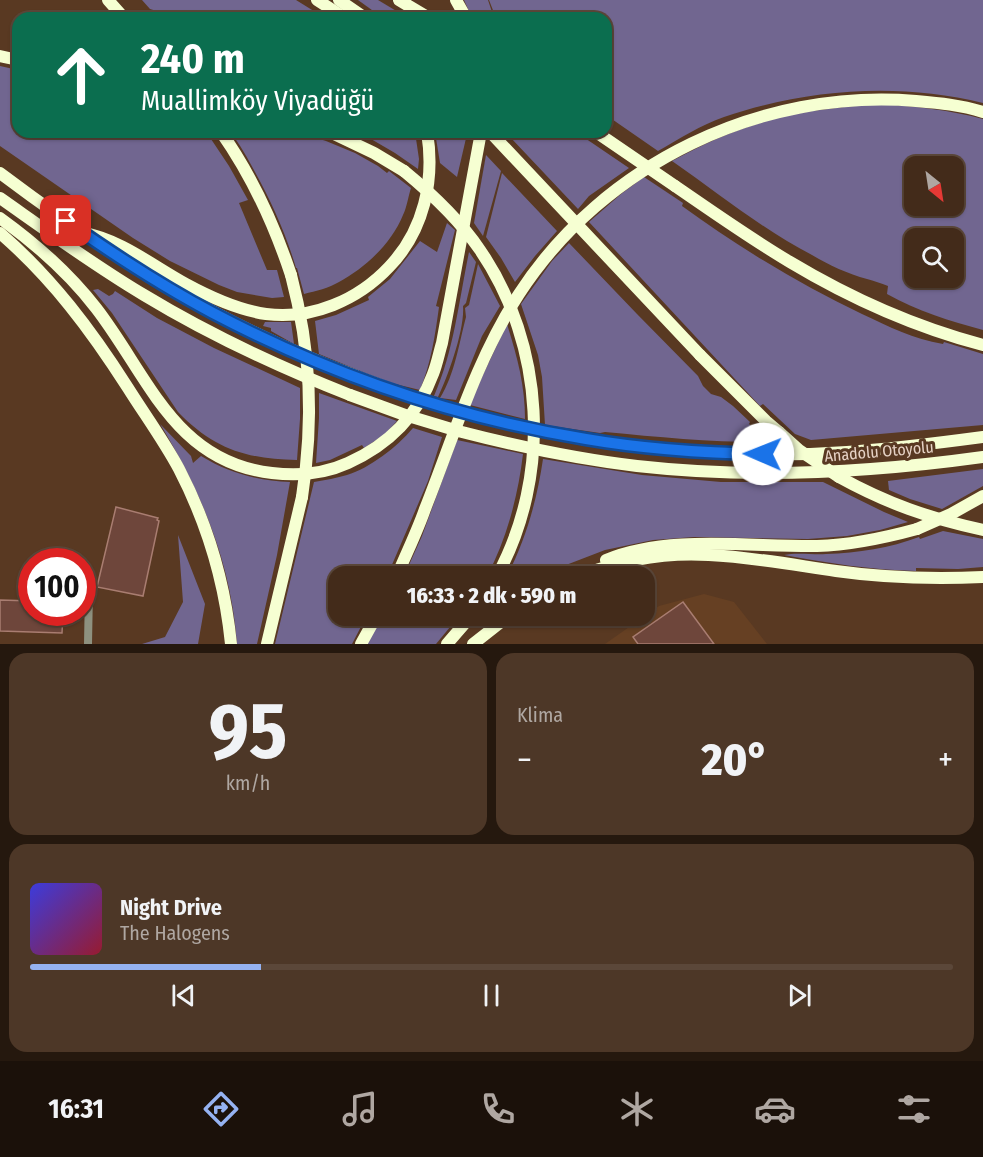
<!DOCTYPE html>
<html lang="tr">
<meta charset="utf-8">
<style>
body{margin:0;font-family:"Fira Sans Condensed",sans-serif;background:#4d3727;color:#f1f3f6;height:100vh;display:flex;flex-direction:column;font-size:22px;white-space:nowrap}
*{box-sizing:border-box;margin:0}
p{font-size:20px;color:#afa7a2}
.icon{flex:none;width:33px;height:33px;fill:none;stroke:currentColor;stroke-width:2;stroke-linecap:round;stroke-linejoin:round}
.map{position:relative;height:644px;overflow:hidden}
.details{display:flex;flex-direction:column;gap:9px;padding:9px;background:#25180e;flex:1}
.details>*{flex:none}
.banner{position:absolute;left:12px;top:12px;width:600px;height:126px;border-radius:18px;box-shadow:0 2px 4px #0004,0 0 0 2px #5b4739;background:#0b6e4f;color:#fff;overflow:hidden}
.needle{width:39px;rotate:150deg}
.controls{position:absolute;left:904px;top:156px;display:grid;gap:12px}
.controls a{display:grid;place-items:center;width:60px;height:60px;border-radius:12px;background:#432b1a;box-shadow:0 2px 4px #0004,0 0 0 2px #5b4739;font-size:30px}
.speed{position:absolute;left:18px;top:548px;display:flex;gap:12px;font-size:30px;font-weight:700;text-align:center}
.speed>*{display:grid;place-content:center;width:78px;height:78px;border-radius:50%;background:#432b1a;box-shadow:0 2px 4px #0004,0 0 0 2px #5b4739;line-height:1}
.speed .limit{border:9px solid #d22;background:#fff;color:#111}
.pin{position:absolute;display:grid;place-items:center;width:51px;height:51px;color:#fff;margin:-26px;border-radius:12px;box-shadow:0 3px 9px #0006}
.me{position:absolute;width:66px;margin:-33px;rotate:271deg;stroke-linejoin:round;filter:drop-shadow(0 0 4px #0008)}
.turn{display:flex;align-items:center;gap:21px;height:126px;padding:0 30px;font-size:27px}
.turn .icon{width:78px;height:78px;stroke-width:2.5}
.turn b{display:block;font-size:42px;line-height:51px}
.big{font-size:45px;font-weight:800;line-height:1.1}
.details .widget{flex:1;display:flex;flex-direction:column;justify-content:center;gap:9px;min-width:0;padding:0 21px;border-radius:18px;background:#4d3727}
.details .dial{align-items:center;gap:0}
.dial b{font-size:78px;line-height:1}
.song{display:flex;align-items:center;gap:18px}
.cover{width:72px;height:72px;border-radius:9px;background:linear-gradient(135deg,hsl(240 70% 55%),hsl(350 70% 35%))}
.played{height:6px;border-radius:3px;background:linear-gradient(90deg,#95b2f1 25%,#5b4739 25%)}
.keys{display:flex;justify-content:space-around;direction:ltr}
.heat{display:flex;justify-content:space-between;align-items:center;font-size:33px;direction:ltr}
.details .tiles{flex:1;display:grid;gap:9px;grid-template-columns:1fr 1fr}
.widget:last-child{grid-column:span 2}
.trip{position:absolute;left:328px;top:566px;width:327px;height:60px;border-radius:18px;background:#432b1a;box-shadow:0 2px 4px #0004,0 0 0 2px #5b4739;font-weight:800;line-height:60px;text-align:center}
.dock{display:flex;height:96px;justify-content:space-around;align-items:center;background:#1b110a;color:#afa7a2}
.dock .icon{width:42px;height:42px}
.dock .selected{color:#95b2f1}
.dock b{font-size:27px;color:#f1f3f6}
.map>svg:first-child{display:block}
.built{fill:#664023}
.green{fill:#716690;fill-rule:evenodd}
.building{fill:#6e463b;stroke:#a97d71;stroke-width:1.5}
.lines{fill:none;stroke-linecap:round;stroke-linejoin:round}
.tertiary{stroke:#8e917f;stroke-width:8}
.motorway{stroke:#f6ffd2;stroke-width:12}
.motorway-bridge{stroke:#f6ffd2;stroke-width:12}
.route-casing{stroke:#114b97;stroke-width:15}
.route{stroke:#1a73e8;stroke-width:10}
.labels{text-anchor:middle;stroke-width:6;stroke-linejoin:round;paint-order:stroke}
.street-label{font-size:16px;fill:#e6d2c5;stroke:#593922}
</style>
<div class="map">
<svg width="983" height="644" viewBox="0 0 983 644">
<rect width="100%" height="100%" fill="#593922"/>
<polygon class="built" points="704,594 734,602 767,644 605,644 659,606"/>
<g class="green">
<polygon points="142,0 296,0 325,18 163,18 163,13 150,9"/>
<polygon points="358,0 378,0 408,18 383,18"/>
<polygon points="464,0 488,0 494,18 472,18"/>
<path d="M 489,0 L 983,0 L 983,103 C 897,82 807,89 724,117 C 701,125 679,139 658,151 L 606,115 L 606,18 L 496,18 Z"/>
<polygon points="0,66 18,70 18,132 207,133 229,166 248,200 239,203 267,270 277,270 284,297 272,298 237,292 219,285 170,261 133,238 0,146"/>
<path d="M 879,104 C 915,106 949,110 983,119 L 983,330 C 950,321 917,311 887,294 L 888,286 C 881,283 874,281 867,279 C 848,274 829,265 812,255 C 762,229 718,193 672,161 C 703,144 736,129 770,120 C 805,110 843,107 879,104 ZM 915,166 L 954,166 L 954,206 L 915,206 ZM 915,238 L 954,238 L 954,278 L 915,278 Z"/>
<path d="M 230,132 L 298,132 L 326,141 L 355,153 L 378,166 L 387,173 L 389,171 L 411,188 C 408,197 407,207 403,215 C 392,243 365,268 339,282 C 329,288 316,291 304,294 L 297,268 L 296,268 C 286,234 272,203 255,172 C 248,159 240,144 230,132 Z"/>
<polygon points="359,132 415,132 419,159 418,169 395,153"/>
<polygon points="435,132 464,132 467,134 457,177 440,163"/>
<polygon points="513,132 576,132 629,168 589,196 578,209 511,138"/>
<polygon points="486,155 501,171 483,236 474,223"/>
<polygon points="502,173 557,231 535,256 515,282 501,258 486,237"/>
<path d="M 644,177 L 683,203 L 682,206 C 739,247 798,284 862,314 C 890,327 913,339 943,344 L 944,342 L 983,354 L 983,425 L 811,440 L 795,434 L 763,404 L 760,406 L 589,222 L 621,194 Z"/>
<path d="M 447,223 L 455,230 L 436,306 L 439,307 C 435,336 431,363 420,390 L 387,382 L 319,354 L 315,321 L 336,315 L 369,300 L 368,297 L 390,279 L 420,241 L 437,252 Z"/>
<path d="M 569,243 L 637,314 L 698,376 L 703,386 L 711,394 L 721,397 L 733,406 L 750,422 L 749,424 L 763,436 L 761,442 C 709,442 657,437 605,432 L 600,433 L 545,425 L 542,377 L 538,355 L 521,304 L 552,261 Z"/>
<path d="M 469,252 L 476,262 L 466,303 L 463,306 C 465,329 448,376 438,397 L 434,396 C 454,351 459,300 469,252 Z"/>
<path d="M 478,264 L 500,306 L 482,336 L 456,400 L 440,398 C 455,374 459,343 466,317 L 465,308 L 469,305 Z"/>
<path d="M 98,289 L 109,296 L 113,294 L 115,291 L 157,318 L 214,348 L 300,388 L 300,419 L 297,460 C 246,459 214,449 178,412 L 112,313 L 93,290 Z"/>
<polygon points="265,322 291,322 294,344 271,331 271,328 263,326"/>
<path d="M 507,324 C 517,356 525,385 525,419 L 470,405 L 481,379 Z"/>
<polygon points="319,393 397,421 384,435 364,448 362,445 330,460 316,463 319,418"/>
<path d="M 160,424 L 191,456 L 193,463 L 201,456 C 229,473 258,481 290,482 L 277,555 L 257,644 L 237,644 C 231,563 202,493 160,424 Z"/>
<path d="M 413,428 L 442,437 L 428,481 L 388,574 L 387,576 L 339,576 L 339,615 L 367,615 L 352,644 L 275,644 L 314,482 C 325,480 337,478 347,475 C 370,468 397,447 413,428 Z"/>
<path d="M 457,440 L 523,454 C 518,496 507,538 487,576 L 404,576 L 422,536 Z"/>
<path d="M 543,459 L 642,475 L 721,482 L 823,482 L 884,512 L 908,522 L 880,530 L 847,536 L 808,539 L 694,537 L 653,540 L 605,550 L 566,565 L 544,576 L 507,576 C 526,539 537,500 543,459 Z"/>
<polygon points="983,469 983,486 942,509 910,499 889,490 888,481"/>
<path d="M 943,531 L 983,539 L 983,567 L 958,569 L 916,568 L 916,571 C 871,570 828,563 784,555 C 797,552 813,555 826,554 C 858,553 890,548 919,537 L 920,539 Z"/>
<polygon points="178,535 205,604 198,644 142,644 165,637 183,602"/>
<polygon points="383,615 460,615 436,644 365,644"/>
</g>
<g class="building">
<polygon points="116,507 158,518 157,520 159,521 143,596 97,587"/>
<polygon points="0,600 32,601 32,612 52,612 52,614 63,614 62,633 0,631"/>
<polygon points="683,602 714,644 638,644 633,637"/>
</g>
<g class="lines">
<polyline class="tertiary" points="88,644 89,590"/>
<g class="motorway">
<polyline points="108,0 124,18"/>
<polyline points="317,0 345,18"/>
<polyline points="339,0 365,18"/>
<polyline points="399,0 429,18"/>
<polyline points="456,0 466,18"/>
<polyline points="0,56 18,60"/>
<path d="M 221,132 C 252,176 274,224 291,275"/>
<polyline points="330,132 374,153 404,171"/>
<path d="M 0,173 C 110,256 226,328 356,376"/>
<path d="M 675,186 C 713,212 751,239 790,262 C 850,298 915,327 983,345"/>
<path d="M 0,198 C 47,231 95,266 144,295 C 210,335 279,367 350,395"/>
<path d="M 0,218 C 36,244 69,273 96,308 C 148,375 174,462 272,473 C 297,476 324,474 348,463 C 388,445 418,415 433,374 C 437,364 439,353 442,343 L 481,132"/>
<path d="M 0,233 C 52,278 91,330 128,388 C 145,415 164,441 179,469 C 207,523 225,584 231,644"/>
<path d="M 84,233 C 121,240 153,266 186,284 C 210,297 238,310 266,314 C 312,320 358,300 389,267 C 424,231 435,180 427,132"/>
<polyline points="700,355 766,421 779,432"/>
<path d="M 467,413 C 507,423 547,433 588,440 C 673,453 761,458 847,452 C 892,449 938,443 983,437"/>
<path d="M 458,431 C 516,446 577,459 637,466 C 752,479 868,473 983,457"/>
<path d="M 839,477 C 888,504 929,518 983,530"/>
<path d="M 606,560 C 668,534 751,547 817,546 C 852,545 884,538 917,529"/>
<path d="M 397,576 C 406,554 417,532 425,509 C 454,436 476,360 519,294 C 604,163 762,88 916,101 C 939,103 961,105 983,112"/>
<path d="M 578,576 C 619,561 665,552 709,555 C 752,557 794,565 836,571 C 885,578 934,579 983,577"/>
<polyline points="267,644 302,497"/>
<polyline points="361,644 377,615"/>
<polyline points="447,644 472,615"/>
<polyline points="473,644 510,615"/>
</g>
<g class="motorway-bridge">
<polyline points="490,132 700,355"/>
<polyline points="596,132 675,186"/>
<path d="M 404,171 C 432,194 459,219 480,250 C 545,345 552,475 497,576"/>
<path d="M 291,275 C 311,351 314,419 302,497"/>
<polyline points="356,376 415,398 467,413"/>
<polyline points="350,395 405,415 458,431"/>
<polyline points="779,432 799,450 839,477"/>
<polyline points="917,529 951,514 983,496"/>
</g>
</g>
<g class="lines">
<defs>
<path id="route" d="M 66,221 C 113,254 162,286 213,313 C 329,374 456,418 586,439 C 644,449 704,453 763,454"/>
</defs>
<use href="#route" class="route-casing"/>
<use href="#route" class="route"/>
</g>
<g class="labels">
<g class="street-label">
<text transform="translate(879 451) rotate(-5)" y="6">Anadolu Otoyolu</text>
</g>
</g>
</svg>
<div class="controls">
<a><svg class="needle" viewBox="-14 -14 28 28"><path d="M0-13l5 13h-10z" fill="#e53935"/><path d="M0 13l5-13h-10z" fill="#afa7a2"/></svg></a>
<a><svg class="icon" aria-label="search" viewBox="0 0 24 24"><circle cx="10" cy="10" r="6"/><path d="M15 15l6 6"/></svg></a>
</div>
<div class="speed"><div class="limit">100</div></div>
<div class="pin" style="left:66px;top:221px;background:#d93025"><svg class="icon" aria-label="arrive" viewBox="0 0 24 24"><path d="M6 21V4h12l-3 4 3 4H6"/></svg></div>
<svg class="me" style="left:763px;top:454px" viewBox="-20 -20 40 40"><circle r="19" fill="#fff"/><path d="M0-13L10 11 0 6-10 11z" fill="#1a73e8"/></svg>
<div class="trip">16:33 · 2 dk · 590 m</div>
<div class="banner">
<div class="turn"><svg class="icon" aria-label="ahead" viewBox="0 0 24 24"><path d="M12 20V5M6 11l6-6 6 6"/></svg><div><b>240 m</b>Muallimköy Viyadüğü</div></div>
</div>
</div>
<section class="details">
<div class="tiles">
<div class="widget dial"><b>95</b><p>km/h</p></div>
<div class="widget"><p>Klima</p>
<div class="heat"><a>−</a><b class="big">20°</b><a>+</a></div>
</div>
<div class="widget">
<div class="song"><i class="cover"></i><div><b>Night Drive</b><p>The Halogens</p></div></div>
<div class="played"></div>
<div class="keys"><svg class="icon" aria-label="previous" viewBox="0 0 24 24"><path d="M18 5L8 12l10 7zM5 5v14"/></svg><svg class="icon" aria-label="pause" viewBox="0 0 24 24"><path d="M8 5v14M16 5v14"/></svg><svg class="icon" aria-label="next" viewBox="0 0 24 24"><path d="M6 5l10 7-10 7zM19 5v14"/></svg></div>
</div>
</div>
</section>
<nav class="dock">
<b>16:31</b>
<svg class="icon selected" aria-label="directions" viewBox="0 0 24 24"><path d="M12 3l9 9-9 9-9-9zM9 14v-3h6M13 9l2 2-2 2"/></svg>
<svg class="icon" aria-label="music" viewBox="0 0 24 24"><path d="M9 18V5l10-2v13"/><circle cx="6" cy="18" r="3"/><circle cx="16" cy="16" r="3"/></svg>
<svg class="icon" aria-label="phone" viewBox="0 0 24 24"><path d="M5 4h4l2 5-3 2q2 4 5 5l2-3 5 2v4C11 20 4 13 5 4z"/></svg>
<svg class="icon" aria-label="climate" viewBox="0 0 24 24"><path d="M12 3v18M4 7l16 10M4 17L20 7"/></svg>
<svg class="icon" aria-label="car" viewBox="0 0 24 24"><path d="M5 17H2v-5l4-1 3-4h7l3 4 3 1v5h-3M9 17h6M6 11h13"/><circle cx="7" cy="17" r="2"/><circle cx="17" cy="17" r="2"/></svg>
<svg class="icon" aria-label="filters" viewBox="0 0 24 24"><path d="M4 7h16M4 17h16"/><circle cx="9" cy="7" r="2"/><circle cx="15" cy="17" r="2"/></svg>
</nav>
